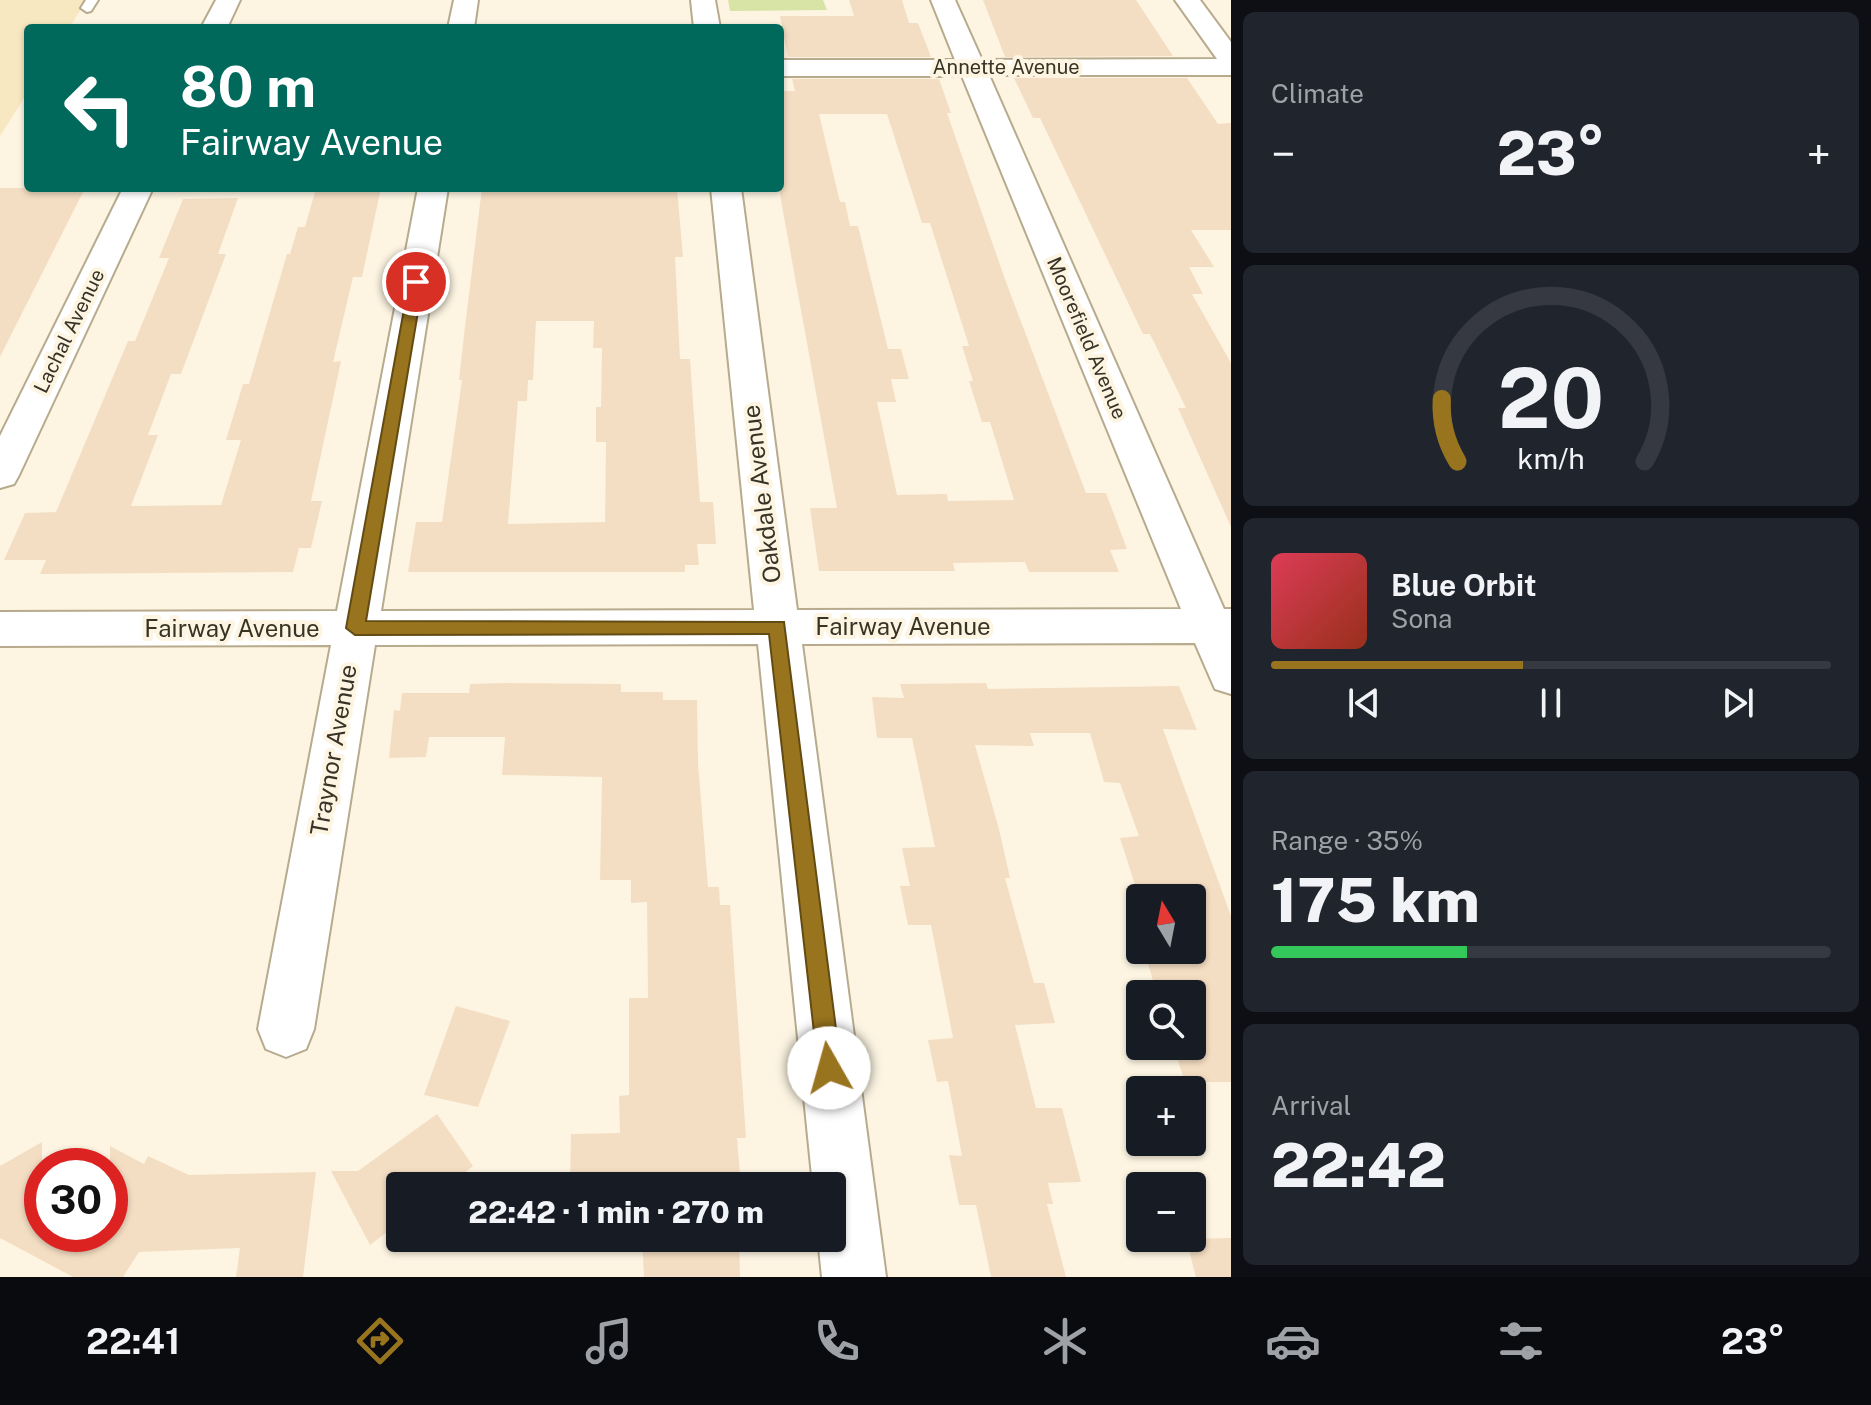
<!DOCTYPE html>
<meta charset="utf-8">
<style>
body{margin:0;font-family:"Public Sans",sans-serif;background:#20242c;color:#f1f3f6;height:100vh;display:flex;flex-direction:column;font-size:30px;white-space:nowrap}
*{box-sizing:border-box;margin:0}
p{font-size:26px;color:#9ea1a6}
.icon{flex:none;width:44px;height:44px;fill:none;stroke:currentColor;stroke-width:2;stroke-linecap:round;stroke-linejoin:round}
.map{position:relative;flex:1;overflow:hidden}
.sheet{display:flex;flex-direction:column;gap:12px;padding:12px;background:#0d0f14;width:640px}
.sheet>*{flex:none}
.guide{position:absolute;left:24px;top:24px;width:760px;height:168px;border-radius:8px;box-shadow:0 2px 6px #0004;background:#00695c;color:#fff;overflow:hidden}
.needle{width:52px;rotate:350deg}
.buttons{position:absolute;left:1126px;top:884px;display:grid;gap:16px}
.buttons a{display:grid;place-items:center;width:80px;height:80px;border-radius:8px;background:#171b24;box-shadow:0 2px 6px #0004;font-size:40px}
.speed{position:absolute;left:24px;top:1148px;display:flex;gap:16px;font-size:40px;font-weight:700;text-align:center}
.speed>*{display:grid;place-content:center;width:104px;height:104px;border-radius:50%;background:#171b24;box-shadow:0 2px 6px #0004;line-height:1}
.speed .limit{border:12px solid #d22;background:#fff;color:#111}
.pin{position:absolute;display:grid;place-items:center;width:68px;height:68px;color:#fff;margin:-34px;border:4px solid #fff;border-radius:50%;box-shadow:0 2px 8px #0007}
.me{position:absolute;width:88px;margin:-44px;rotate:353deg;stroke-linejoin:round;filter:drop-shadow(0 0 6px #0008)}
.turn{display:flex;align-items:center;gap:28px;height:168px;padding:0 24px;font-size:36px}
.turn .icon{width:104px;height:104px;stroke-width:2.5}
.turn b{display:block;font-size:56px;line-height:68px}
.big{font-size:60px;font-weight:800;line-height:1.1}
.sheet .tile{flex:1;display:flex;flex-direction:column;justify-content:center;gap:12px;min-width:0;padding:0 28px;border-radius:12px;background:#20242c}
.sheet .dial{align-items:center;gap:0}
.dial svg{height:208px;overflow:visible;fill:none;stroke:#363941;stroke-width:7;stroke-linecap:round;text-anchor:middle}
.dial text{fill:#f1f3f6;stroke:none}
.song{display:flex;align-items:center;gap:24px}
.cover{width:96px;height:96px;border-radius:12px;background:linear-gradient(135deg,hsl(350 70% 55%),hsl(10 70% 35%))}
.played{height:8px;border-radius:4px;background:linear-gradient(90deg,#99741e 45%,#363941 45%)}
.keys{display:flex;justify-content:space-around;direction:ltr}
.heat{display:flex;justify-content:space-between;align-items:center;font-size:44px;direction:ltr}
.charge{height:12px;border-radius:6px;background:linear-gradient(90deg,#34c759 35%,#363941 0)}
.trip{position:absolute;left:386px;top:1172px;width:460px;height:80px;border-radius:8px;background:#171b24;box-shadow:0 2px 6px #0004;font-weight:800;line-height:80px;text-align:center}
.tab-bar{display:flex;height:128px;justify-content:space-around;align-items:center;background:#090b0e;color:#9ea1a6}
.tab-bar .icon{width:56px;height:56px}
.tab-bar .on{color:#99741e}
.tab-bar b{font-size:36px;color:#f1f3f6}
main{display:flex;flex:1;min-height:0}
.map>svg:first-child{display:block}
.built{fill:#f8e8c2}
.green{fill:#d7e4a6}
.building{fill:#f4dec3;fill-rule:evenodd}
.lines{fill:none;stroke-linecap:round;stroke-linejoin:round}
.service-casing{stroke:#b7aa8d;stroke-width:4}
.minor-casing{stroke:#b7aa8d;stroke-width:4}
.service{fill:#fff;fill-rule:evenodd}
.minor{fill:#fff;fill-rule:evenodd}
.route{fill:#99741e;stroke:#634b14;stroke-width:2}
.labels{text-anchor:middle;stroke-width:8;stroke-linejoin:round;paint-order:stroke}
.far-street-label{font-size:20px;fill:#383327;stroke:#fdf5e2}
.street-label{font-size:24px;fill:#383327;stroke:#fdf5e2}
</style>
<main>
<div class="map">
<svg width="1231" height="1277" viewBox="0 0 1231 1277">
<rect width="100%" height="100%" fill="#fdf5e2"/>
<polygon class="built" points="0,0 87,0 69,28 28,28 28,92 0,136"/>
<polygon class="green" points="728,0 823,0 827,10 730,11"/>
<g class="building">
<polygon points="849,0 902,0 909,23 918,23 931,57 788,57 780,16 854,16"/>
<polygon points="983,0 1136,0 1173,56 1005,57"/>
<polygon points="1014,78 1187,78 1218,124 1231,123 1231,230 1191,230 1214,267 1189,267 1203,294 1192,294 1231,363 1231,527 1178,408 1186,408 1150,334 1143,334 1040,118 1033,118"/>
<path d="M 792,79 L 939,79 L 951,113 L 947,113 L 1006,282 L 1086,493 L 1106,493 L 1127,549 L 1110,550 L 1119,572 L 1029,572 L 1025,562 L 953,563 L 955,571 L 819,571 L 810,508 L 837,508 L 780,195 L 780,91 L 795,91 ZM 819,114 L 887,114 L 922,223 L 930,223 L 969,346 L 962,346 L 973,381 L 969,381 L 982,422 L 990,422 L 1014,500 L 948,501 L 947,494 L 897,495 L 877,402 L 896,402 L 891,379 L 909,379 L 901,349 L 888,349 L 858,226 L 850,226 L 845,202 L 840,202 Z"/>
<polygon points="0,188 85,188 0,357"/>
<polygon points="316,188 381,188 362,277 353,277 333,362 341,361 311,501 322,501 311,548 299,548 293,572 40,574 46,560 4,560 25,513 56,512 128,341 135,341 169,258 159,258 183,199 238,198 218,254 226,254 181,374 171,374 148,435 158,435 131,506 221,505 241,440 226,440 243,384 249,384 287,254 290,254 298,227 305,227"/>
<path d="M 482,188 L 677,188 L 683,257 L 675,257 L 680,359 L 690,359 L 700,502 L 713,502 L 716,544 L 697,544 L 699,565 L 685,565 L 685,572 L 408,572 L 416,522 L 442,522 L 462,380 L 459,380 L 464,335 ZM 536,321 L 594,321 L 593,348 L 602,348 L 601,407 L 596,407 L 596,442 L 606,442 L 605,522 L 508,524 L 518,401 L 527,401 L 528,380 L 533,380 Z"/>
<polygon points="503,683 621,684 621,692 663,692 663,700 697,700 698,763 708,887 719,887 720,905 730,905 746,1138 737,1138 741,1186 570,1186 571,1134 620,1133 619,1096 629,1095 629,998 648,998 647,902 631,903 631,880 600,880 602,777 502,775 505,737 429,737 426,757 389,758 394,710 400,711 402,693 469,693 470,684"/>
<polygon points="986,683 988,689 1179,686 1197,730 1163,729 1231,916 1231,1082 1185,1082 1173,1046 1192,1046 1192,994 1157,994 1144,950 1192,950 1192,898 1140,898 1140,937 1125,888 1136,888 1120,838 1139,836 1120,783 1104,782 1090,733 1030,733 1034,746 975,745 999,829 1010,878 1005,878 1034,983 1044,983 1055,1023 1015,1025 1036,1108 1062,1108 1081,1182 1048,1183 1053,1204 1047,1204 1066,1277 991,1277 976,1205 959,1205 949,1155 962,1156 948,1081 937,1082 928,1040 953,1038 931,925 908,925 900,886 910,886 902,848 935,847 912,738 877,738 872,697 904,698 900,684"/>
<polygon points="456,1006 510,1021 478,1107 424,1095"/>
<polygon points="437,1114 473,1166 447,1186 400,1186 400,1222 370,1245 331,1171 358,1171"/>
<polygon points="42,1142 42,1234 110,1234 110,1146 144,1164 148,1156 189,1175 316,1172 303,1277 236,1277 240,1248 139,1252 123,1277 73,1277 0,1238 0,1166"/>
<polygon points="642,1238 739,1238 740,1277 644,1277"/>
<polygon points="1231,1238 1231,1277 1196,1277 1186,1239"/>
</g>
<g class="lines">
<defs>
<polygon id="service" points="86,0 98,0 91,11 87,12 81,8"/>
<g id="minor">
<polygon points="216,0 240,0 227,28 201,28"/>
<polygon points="454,0 478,0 474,28 448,28"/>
<polygon points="691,0 715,0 720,28 694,28"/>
<polygon points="931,0 955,0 982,60 1217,59 1175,0 1200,0 1231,42 1231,75 989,75 1224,609 1231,609 1231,694 1215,689 1195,643 802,644 886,1277 822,1277 818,1238 832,1238 832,1186 813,1186 758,644 375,645 314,1029 306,1049 286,1057 266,1049 258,1029 331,645 0,646 0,612 337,611 418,188 448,188 381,611 754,610 711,188 741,188 797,610 1181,609 962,76 780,76 780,60 955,60"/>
<polygon points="123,188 153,188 19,475 14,484 0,488 0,436"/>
</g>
</defs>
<use href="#service" class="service-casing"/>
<use href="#minor" class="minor-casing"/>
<use href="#service" class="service"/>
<use href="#minor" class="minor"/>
</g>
<polygon class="route" points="416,278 423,282 366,621 784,622 841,1068 838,1076 829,1080 821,1076 818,1068 769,634 355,635 346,628 409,282"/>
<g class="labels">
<g class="far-street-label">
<text x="1006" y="74">Annette Avenue</text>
<text transform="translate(69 331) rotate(-64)" y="7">Lachal Avenue</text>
<text transform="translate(1087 338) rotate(67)" y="7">Moorefield Avenue</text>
</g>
<g class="street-label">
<text transform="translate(762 494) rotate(-97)" y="8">Oakdale Avenue</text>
<text x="903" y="635">Fairway Avenue</text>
<text x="232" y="637">Fairway Avenue</text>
<text transform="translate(334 750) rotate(-80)" y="8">Traynor Avenue</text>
</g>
</g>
</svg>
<div class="buttons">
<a><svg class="needle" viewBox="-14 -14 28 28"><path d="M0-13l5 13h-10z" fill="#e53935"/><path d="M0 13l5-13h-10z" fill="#9ea1a6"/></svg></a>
<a><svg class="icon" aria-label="search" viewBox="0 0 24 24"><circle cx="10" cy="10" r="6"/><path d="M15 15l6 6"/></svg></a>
<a>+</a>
<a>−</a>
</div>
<div class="speed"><div class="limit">30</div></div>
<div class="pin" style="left:416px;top:282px;background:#d93025"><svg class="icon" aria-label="arrive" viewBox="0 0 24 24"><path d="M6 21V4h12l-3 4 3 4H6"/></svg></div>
<svg class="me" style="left:829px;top:1068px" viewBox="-20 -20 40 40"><circle r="19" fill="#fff"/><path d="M0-13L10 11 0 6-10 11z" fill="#99741e"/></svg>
<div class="trip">22:42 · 1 min · 270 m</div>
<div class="guide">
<div class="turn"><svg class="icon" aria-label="left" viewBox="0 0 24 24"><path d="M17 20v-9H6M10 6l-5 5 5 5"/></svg><div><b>80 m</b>Fairway Avenue</div></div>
</div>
</div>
<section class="sheet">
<div class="tile"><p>Climate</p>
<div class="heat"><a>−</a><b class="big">23°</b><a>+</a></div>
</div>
<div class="tile dial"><svg viewBox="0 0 100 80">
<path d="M14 69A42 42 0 1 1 86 69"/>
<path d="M14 69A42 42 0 0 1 8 45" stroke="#99741e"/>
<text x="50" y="56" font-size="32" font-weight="700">20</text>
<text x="50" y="72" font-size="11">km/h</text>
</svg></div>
<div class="tile">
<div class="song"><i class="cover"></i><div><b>Blue Orbit</b><p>Sona</p></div></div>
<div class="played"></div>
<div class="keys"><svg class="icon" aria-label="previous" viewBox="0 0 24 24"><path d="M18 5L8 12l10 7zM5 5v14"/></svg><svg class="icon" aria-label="pause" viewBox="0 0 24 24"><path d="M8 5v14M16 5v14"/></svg><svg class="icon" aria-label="next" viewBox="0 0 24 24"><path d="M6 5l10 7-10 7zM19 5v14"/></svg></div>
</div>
<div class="tile"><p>Range · 35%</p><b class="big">175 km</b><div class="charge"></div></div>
<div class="tile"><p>Arrival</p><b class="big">22:42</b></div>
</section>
</main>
<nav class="tab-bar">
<b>22:41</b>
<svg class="icon on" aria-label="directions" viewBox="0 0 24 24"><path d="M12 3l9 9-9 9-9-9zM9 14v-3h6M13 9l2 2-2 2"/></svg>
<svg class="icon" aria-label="music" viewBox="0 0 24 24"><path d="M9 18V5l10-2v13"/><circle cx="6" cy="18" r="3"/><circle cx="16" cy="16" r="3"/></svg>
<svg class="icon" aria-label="phone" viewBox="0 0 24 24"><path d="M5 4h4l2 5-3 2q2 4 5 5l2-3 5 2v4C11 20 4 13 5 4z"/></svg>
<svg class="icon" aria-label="climate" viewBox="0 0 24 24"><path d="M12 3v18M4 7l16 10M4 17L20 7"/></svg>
<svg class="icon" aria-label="car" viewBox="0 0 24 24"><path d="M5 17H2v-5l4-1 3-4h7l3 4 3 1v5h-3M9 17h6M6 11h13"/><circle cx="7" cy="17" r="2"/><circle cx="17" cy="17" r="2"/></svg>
<svg class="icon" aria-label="filters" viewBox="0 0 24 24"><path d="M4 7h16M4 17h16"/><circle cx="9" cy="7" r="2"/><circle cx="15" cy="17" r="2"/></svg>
<b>23°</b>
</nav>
